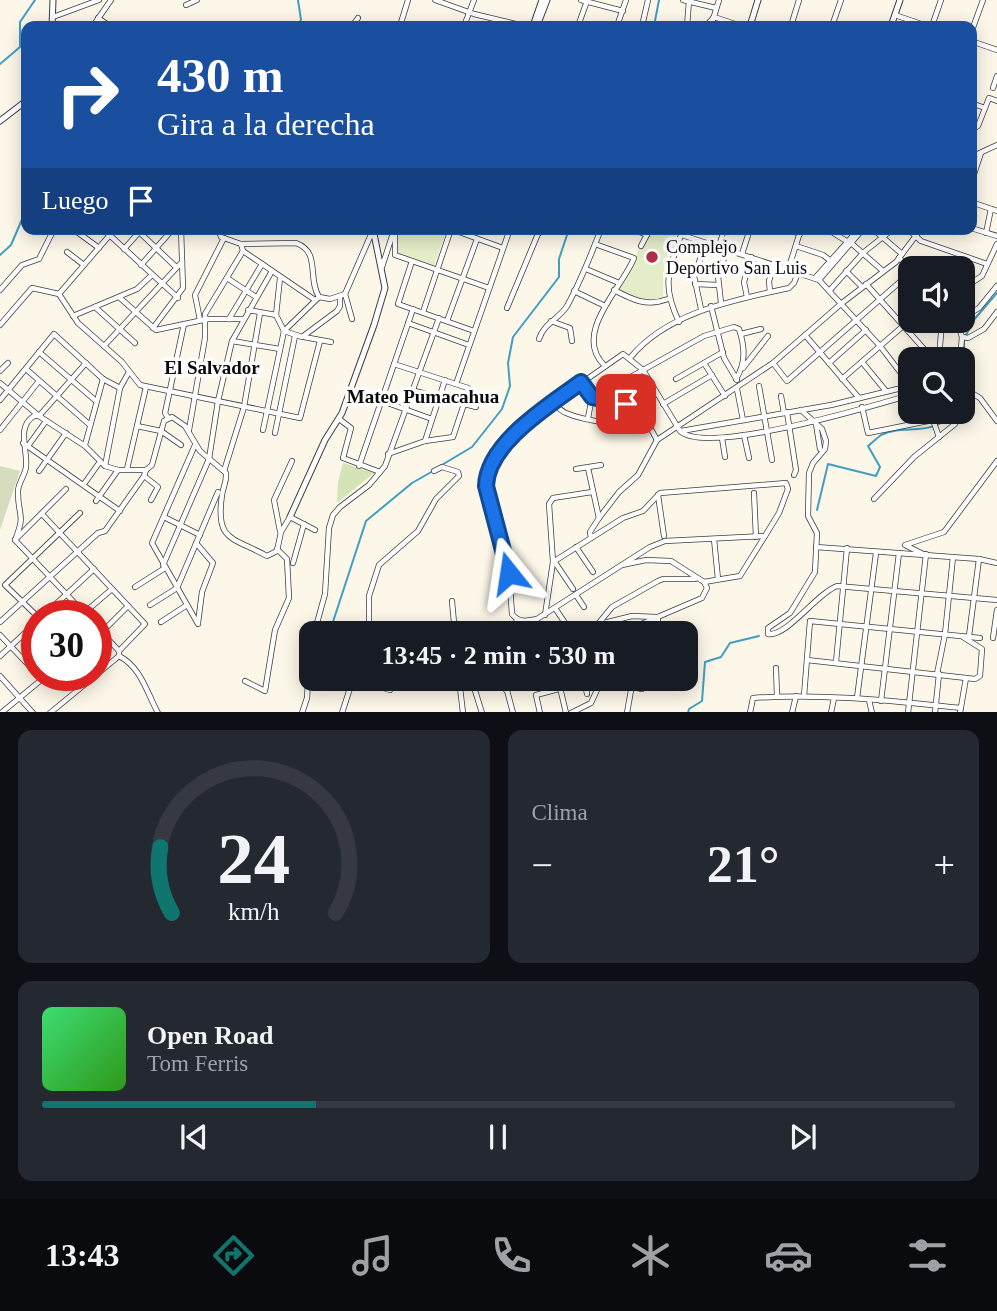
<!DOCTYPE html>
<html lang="es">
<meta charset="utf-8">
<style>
body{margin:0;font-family:"Times New Roman",serif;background:#242831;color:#f1f3f6;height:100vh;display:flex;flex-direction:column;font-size:26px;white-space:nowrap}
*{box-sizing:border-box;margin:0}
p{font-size:23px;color:#9ea1a6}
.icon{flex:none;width:38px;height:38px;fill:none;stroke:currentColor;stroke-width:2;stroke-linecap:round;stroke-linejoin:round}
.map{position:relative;height:712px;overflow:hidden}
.side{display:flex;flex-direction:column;gap:18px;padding:18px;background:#0d0f14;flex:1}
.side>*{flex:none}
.banner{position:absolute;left:21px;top:21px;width:956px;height:214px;border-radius:14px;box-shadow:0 4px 18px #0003;background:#1a4fa0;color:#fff;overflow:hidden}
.fabs{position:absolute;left:898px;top:256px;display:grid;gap:14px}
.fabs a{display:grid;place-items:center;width:77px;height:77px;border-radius:14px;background:#171b24;box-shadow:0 4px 18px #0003;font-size:35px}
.speed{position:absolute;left:21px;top:600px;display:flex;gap:14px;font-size:35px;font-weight:700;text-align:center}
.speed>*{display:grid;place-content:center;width:91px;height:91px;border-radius:50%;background:#171b24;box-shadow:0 4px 18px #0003;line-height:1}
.speed .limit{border:10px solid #d22;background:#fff;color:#111}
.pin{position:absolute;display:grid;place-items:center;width:60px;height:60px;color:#fff;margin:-30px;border-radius:14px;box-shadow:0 4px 10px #0006}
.me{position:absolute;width:77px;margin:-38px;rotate:345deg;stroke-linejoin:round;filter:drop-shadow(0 0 5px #0008)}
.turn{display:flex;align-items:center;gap:24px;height:147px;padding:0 21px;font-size:32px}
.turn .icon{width:91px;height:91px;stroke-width:2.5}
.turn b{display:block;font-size:49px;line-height:60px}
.then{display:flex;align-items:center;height:66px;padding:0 21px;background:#0003;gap:14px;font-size:26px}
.big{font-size:52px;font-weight:600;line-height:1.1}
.side .tile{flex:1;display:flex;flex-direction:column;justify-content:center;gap:10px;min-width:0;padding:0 24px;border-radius:14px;background:#242831}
.side .dial{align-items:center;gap:0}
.dial svg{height:182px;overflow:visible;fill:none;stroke:#363941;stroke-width:7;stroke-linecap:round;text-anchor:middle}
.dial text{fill:#f1f3f6;stroke:none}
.song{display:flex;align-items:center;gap:21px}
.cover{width:84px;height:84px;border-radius:10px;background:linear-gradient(135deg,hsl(140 70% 55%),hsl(110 70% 35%))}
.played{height:7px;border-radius:4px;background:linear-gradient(90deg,#0f766e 30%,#363941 30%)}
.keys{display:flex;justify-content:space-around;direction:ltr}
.heat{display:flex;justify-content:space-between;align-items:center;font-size:38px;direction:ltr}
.side .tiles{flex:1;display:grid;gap:18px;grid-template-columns:1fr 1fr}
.tile:last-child{grid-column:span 2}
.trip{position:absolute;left:299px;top:621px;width:399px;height:70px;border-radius:14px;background:#171b24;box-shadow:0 4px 18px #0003;font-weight:600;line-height:70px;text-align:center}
.tab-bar{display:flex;height:112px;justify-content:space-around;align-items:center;background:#090b0e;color:#9ea1a6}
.tab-bar .icon{width:49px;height:49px}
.tab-bar .selected{color:#0f766e}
.tab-bar b{font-size:32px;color:#f1f3f6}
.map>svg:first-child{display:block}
.green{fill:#d4e4b7}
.cemetery{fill:#d6dcbe}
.pitch{fill:#e4ecc8}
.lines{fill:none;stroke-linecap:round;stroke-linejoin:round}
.stream{stroke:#409ec0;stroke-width:2}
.minor-casing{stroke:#3d3d3d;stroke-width:6}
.tertiary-casing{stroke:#3d3d3d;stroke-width:7}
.minor{stroke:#fff;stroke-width:4.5}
.tertiary{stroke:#fff;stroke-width:5}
.route-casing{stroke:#114b97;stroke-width:18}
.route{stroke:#1a73e8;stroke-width:12}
.poi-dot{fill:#ad3046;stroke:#fff;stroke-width:2.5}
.labels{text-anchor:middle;stroke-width:7;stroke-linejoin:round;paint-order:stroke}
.poi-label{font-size:18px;fill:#0a0a0a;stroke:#fff;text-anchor:start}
.neighbourhood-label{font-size:19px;font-weight:bold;fill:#0a0a0a;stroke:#fff}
</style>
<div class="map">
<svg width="997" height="713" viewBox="0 0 997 713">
<rect width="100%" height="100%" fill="#fdf7e9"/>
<polygon class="green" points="343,463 374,473 337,503 338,482"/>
<polygon class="cemetery" points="0,466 20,471 0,530"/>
<g class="pitch">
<polygon points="396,229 447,229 434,266 397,253"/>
<path d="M 652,229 L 678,229 L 663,277 L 663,297 C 645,302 634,298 618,289 L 633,266 L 639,247 L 643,248 Z"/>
</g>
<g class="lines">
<g class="stream">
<polyline points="297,26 301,20 298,0"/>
<polyline points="654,26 659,0"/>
<polyline points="0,64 20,47 20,22 35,0"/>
<polyline points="0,255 11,245 26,210"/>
<polyline points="964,382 964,340 972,322 997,293"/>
<polyline points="440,466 472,447 502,409 510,386 508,363 513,337 559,277 559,259 569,229"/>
<path d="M 817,510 L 828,464 L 876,476 L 880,467 L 868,446 C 872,443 877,438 881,435 C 903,423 936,439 952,411"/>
<polyline points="329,634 366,521 412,483 433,471"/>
<polyline points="309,688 313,679"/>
<polyline points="688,713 689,709 702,701 705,662 721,657 730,643 759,636"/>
</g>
<defs>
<g id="minor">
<polyline points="435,0 474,14 524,26"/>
<polyline points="581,0 623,11"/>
<polyline points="683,0 716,8"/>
<polyline points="186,5 197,0"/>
<polyline points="895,15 927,26"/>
<polyline points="53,17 99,0"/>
<polyline points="98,18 110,26"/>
<polyline points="93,26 111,0"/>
<polyline points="352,26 358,18"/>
<polyline points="400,26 408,0"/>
<polyline points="464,26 474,0"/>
<polyline points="578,26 587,1"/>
<polyline points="617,26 626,0"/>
<polyline points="642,26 648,0"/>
<polyline points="687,26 689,1"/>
<polyline points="706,26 714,17 741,26"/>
<polyline points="711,26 719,0"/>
<polyline points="791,26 799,0"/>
<polyline points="832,26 841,0"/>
<polyline points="932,26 941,0"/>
<polyline points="971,33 983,0"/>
<polyline points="971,41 997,50"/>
<polyline points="993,88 997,76"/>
<polyline points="971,103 985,108"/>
<polyline points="971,130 978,126 989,98 997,101"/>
<polyline points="971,157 997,145"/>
<polyline points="971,183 981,153"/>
<polyline points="971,202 997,211"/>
<polyline points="971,228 997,236"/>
<polyline points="73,229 99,248"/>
<polyline points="103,229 178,298"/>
<polyline points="136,229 175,266"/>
<path d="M 218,229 L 221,237 L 241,244 L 296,243 C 321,252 307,278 319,297 L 330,299 L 345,294"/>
<polyline points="395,229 395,255 489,288"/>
<polyline points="526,229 539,233"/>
<polyline points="632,229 647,235"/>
<polyline points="786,229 800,234"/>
<polyline points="827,229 848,242"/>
<polyline points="873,229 902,254"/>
<polyline points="908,229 921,241 987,264"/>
<polyline points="986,233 991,209"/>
<polyline points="682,235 819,280 880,346 910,385"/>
<polyline points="851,243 883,271"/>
<path d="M 595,244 L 634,258 C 623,287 572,333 604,365"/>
<polyline points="641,246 650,229"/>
<polyline points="796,246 823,255 831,261"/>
<polyline points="719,247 724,229"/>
<polyline points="124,249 142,229"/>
<polyline points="243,251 315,300"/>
<polyline points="67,252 84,265"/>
<polyline points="742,254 750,229"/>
<polyline points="899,258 910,268"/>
<polyline points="412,261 398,304 474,331"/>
<polyline points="141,265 173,229"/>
<polyline points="382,267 394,230"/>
<polyline points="671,267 694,276"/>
<polyline points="586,269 619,283"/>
<polyline points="788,270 801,229"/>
<polyline points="846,271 862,287"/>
<polyline points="227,278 256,297"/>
<polyline points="280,278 276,315 284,331 302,337 337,311 340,306 340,297"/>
<polyline points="815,278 859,229"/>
<polyline points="819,280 863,229"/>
<polyline points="695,284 718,285"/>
<polyline points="866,284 933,359"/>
<polyline points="962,289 982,276 997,244"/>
<polyline points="0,290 22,265 39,259 54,229"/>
<path d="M 614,290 C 633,300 647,307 668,299"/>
<polyline points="830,290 864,252 893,229"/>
<polyline points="574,291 605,306"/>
<polyline points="770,292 769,281 774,265"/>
<polyline points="59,294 115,229"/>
<polyline points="345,294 373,230"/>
<polyline points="345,294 352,319"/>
<polyline points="119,297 156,330 208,319 243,319"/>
<polyline points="747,297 744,282 751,257"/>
<polyline points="721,303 718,276 727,250"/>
<polyline points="711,306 724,358 737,380"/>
<polyline points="95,307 135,343"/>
<polyline points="507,308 540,229"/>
<polyline points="701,309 694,276 706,243"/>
<polyline points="248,310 276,315"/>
<polyline points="423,312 451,229 503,248"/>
<polyline points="73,316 137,289 152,275"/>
<polyline points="962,318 979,308 997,286"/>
<polyline points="229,319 262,264"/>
<polyline points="200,320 195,295 224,238"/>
<polyline points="960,320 958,324 962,337 968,338 984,329 997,312"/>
<polyline points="447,321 477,239"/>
<polyline points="551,321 570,328 572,341"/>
<path d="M 679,322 C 660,282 670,269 683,229"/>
<polyline points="408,323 469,345"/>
<polyline points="0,325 32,288 59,294 78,323 122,362 140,385 300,418 320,341"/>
<polyline points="153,328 183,288 181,229"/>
<polyline points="741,334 761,329"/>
<polyline points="805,335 859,398"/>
<polyline points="304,337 331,342"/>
<path d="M 539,339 C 544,323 559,319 567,306 C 581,281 591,255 601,229"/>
<polyline points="232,341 280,349"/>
<polyline points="104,346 182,262"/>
<polyline points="39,352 96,401"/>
<path d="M 630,358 C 667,312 735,300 789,288 L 794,283 L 798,273"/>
<polyline points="939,359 942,320"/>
<polyline points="960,359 962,337"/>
<polyline points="862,362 886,391"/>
<polyline points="704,363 725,396"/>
<polyline points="773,363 787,381 910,273"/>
<polyline points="829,363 866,330"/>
<polyline points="394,364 468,388"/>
<polyline points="743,368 768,336"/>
<polyline points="26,369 90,425"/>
<polyline points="0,371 8,363"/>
<polyline points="962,376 967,399 962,408"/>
<polyline points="676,379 723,352"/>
<polyline points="842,379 910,320"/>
<polyline points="624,381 657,440"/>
<polyline points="581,382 592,397 588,418"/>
<polyline points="0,383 39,416 86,363"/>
<polyline points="456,384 510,229"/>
<polyline points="759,386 772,460"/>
<polyline points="737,389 743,420"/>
<polyline points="965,389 980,398 997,421"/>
<polyline points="411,390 476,407"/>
<polyline points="781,396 784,413"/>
<polyline points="592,397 626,404 635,401"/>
<path d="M 601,397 L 611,388 L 704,336 L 734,327 L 739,329 C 745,347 746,363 736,379"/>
<polyline points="0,400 54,334 103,379 120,388"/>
<polyline points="382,401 432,419"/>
<path d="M 553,403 C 557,406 561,411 566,413 C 582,420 632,429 648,422"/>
<polyline points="663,404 712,375"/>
<polyline points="862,407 868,433 933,420"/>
<path d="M 801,410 L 822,429 L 826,441 L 825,449 L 813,463 L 809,473 L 808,516 L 817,533 L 815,572 L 790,613 L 768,628 L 768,634 C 787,637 816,594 837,586 L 997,600"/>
<polyline points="934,411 933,420 939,437"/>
<polyline points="787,412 796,470 794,475"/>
<polyline points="168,418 165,413 184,324"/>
<polyline points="339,419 351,428 343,458 380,472"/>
<polyline points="816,424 820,449"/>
<polyline points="137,426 161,431 181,445"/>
<polyline points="0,430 39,381"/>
<polyline points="189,430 205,338 205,314 243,251 241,244"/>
<polyline points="263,430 284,331 319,297"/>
<polyline points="681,431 831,405 910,386"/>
<polyline points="275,433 295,336"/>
<polyline points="744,435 749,458"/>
<polyline points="722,438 725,457"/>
<polyline points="425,441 445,380"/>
<polyline points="23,443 120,511"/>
<polyline points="85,445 103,379"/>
<polyline points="195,445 152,543 198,624"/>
<polyline points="28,446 46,421"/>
<polyline points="388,454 425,441 453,437 464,404"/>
<polyline points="105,466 120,388 129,372"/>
<polyline points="359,466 413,309"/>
<polyline points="588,468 599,518"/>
<polyline points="127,469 146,387"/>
<polyline points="576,469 601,465"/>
<polyline points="39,471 66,433"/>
<polyline points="224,471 244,407 260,313"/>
<polyline points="144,476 158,487 151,500"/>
<polyline points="84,484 99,463"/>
<polyline points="754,493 756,537"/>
<polyline points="658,495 664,536"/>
<polyline points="874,499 914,457 955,424 961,411"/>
<polyline points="96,501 118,470"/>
<polyline points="42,514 145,624 119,651 119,656 96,675"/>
<polyline points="164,517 200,535"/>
<polyline points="280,531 274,500 292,461"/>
<polyline points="17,538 66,489"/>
<polyline points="591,538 590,532 599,518 619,492 638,475 657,440 773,363 842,303 896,262 921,229"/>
<polyline points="714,539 718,579"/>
<path d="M 15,540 C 26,513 18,517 18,493 C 17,484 25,476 26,467 C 28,450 16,427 34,416 L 39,416 L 85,446 L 105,466 L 118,470 L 146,470"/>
<polyline points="15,540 87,616"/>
<polyline points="196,543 213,563 202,592 198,623"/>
<polyline points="576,547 593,572"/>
<polyline points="816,547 979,559 997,563"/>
<polyline points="923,554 905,545 944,532 997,461"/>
<polyline points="554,561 573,589"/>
<path d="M 553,562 L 623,518 L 643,511 L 660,493 L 786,483 L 788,489 L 779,513 L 765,536 L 665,541 L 650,547 L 537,619 C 527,621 519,623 512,614 L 509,573 L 486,486 L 488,473 L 506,441 L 553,403 L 623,354 L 643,370 L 680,431 C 707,456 872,406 910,395"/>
<polyline points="293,563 304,524"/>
<polyline points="163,565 209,459 218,401 232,341 272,271"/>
<polyline points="622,565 646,560 671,561 704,582 740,576 765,536"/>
<polyline points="135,587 165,568"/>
<polyline points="576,595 584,607"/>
<polyline points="452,601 455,634"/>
<polyline points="150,605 177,588 218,492"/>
<polyline points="555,608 567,626"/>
<polyline points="84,613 112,589"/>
<polyline points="545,615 553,562 549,504 553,498 592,492"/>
<polyline points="37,616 5,585 80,513"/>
<polyline points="43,616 94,569"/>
<path d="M 0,622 L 98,533 L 105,531 L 144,476 L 146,470 L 152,465 L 164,421 L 172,417 L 185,426 L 200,451 L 226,473 C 227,481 223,487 222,495 C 215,542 233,537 267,556 L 277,551 L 281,532 L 290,517 L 315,530"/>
<polyline points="161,622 187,605"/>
<polyline points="598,624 612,607 658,581 663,579 695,579"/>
<polyline points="96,626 119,651"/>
<polyline points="489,626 491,634"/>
<polyline points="102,632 128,606"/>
<polyline points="314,634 325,594 329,528 333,515 340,507 369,485 385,466 439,318"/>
<polyline points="360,634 368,625"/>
<polyline points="369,634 369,596 379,565 418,531 436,499 459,476 458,472 442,467 434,471"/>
<polyline points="514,634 517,619"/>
<polyline points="560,634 632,616 657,617"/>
<polyline points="618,634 702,598 707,588 704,582"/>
<polyline points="631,634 655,620"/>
<polyline points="657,634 658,617"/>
<polyline points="0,635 37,674"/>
<polyline points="969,636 979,559"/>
<polyline points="993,638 997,610"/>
<polyline points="0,656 37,622"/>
<path d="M 119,656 C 141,667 147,693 158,713"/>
<polyline points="807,660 975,679 980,676 982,649 963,637"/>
<polyline points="836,662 847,548"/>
<polyline points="776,668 777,696"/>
<polyline points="937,674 945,634 953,557"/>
<polyline points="0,676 33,713"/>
<polyline points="354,679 390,690"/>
<polyline points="459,679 463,713"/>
<polyline points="460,679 464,684 473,684 482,713"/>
<polyline points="504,679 513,713"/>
<polyline points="558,679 566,713"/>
<polyline points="584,679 587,694"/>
<polyline points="245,681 265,691 275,630 289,598 287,559 277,549"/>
<polyline points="618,684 642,689 645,679"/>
<polyline points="506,690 513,679"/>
<polyline points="804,696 810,621 980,638"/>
<polyline points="857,698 876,553"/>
<polyline points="869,700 872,713"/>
<polyline points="881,701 899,553"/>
<polyline points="1,713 46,676"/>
<polyline points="50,713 95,676"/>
<polyline points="302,713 307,698 310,651"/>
<polyline points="342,713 353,679"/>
<polyline points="540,713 536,695 596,679"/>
<polyline points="571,713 591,703 602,679"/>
<polyline points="627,713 633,679"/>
<path d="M 750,713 L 753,698 C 822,693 892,701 961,708"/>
<polyline points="792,713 796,696"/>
<polyline points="831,713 834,698"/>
<polyline points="908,713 926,554"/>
<polyline points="935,713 939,674"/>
<polyline points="960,713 966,678"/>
</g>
<g id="tertiary">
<polyline points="52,26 53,0"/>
<polyline points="533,26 542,0"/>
<polyline points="537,26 547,0"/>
<polyline points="750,26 758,0"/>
<polyline points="891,26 900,0"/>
<polyline points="0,121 26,101"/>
<polyline points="290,517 325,440 342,413 374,325 385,288 373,229"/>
</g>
</defs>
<use href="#minor" class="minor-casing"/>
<use href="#tertiary" class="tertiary-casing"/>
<use href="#minor" class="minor"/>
<use href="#tertiary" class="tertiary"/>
</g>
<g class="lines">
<defs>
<path id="route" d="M 509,573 L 486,486 C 487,443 550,405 581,382 L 592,397 L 626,404"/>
</defs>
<use href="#route" class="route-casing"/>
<use href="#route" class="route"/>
</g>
<circle class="poi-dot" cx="652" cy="257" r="7"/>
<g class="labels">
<g class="poi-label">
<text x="666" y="253">Complejo<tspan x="666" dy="21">Deportivo San Luis</tspan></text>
</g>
<g class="neighbourhood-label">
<text x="212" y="374">El Salvador</text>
<text x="423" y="403">Mateo Pumacahua</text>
</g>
</g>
</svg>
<div class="fabs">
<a><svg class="icon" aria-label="sound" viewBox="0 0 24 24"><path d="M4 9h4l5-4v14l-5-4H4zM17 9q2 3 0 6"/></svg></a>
<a><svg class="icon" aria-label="search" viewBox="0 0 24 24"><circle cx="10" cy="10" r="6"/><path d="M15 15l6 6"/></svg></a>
</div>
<div class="speed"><div class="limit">30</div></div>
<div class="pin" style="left:626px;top:404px;background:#d93025"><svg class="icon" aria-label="arrive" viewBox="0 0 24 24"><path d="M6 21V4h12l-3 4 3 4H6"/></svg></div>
<svg class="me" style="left:509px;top:573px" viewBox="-20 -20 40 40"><path d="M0-17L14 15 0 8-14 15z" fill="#1a73e8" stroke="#fff" stroke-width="4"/></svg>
<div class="trip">13:45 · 2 min · 530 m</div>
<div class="banner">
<div class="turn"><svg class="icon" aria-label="right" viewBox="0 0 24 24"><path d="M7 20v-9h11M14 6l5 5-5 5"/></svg><div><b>430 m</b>Gira a la derecha</div></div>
<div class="then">Luego<svg class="icon" aria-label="arrive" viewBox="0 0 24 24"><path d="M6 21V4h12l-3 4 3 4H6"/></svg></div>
</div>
</div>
<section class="side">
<div class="tiles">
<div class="tile dial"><svg viewBox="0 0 100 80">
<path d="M14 69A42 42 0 1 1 86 69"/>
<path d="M14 69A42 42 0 0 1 9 40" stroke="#0f766e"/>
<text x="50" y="56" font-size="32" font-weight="700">24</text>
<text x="50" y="72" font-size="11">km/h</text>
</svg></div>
<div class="tile"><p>Clima</p>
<div class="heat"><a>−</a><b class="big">21°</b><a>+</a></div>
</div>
<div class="tile">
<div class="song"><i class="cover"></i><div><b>Open Road</b><p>Tom Ferris</p></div></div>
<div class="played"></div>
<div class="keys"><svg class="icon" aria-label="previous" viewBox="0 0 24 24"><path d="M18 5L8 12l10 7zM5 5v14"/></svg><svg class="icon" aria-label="pause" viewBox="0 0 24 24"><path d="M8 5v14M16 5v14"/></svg><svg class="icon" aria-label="next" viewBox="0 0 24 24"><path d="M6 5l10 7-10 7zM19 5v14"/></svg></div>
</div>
</div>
</section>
<nav class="tab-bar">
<b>13:43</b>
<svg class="icon selected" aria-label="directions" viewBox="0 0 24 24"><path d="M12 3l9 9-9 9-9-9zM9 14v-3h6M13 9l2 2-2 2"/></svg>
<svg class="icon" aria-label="music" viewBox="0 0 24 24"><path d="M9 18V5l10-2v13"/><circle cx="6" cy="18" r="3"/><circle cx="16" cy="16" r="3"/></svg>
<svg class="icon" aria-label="phone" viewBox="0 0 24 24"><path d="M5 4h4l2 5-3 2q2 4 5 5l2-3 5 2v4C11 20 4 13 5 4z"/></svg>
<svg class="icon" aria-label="climate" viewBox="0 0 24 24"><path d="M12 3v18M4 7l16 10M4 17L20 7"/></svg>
<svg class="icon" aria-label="car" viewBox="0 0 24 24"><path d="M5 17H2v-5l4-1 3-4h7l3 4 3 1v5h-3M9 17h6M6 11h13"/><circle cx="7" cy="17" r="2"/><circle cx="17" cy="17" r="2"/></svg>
<svg class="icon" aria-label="filters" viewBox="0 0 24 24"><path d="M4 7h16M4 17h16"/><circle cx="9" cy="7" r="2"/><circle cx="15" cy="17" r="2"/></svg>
</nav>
